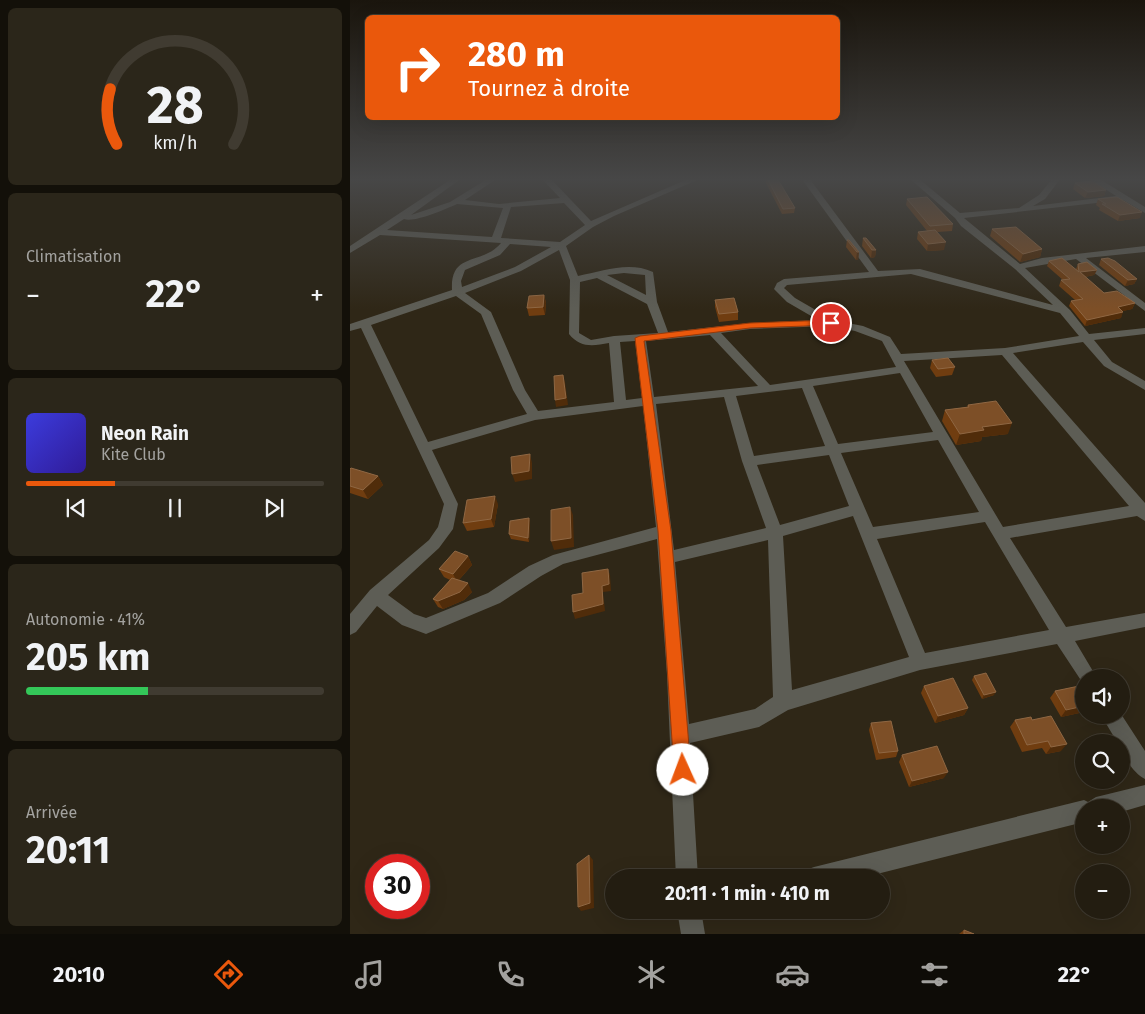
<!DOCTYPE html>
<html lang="fr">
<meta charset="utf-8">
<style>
body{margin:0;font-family:"Fira Sans",sans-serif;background:#2b261a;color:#f1f3f6;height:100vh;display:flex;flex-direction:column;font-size:19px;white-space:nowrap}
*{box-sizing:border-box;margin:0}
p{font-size:16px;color:#a3a29f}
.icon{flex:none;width:28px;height:28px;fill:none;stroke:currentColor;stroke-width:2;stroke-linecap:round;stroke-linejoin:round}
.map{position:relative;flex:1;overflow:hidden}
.details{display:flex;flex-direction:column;gap:8px;padding:8px;background:#131009;width:350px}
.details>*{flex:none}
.hud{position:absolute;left:15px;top:15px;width:475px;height:105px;border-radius:8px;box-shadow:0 5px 20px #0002,0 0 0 1px #403b31;background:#ea580c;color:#fff;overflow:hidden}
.tools{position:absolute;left:725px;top:669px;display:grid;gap:10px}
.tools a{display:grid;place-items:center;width:55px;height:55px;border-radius:50%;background:#231d11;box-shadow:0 5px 20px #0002,0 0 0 1px #403b31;font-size:25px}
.speed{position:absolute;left:15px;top:854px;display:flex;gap:10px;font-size:25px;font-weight:700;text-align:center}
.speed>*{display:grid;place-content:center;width:65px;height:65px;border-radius:50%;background:#231d11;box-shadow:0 5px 20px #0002,0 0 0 1px #403b31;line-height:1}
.speed .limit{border:8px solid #d22;background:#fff;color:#111}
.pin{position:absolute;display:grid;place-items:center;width:42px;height:42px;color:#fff;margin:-21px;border:2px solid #fff;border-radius:50%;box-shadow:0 1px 5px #0007}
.me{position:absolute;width:55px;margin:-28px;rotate:358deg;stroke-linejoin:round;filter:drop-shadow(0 0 4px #0008)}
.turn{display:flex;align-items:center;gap:18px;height:105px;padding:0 20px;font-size:22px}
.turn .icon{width:65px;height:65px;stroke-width:2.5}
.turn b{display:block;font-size:35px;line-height:42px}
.big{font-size:38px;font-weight:700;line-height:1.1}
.details .widget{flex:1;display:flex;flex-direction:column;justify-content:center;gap:8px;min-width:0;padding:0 18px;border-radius:8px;background:#2b261a}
.details .dial{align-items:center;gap:0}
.dial svg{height:130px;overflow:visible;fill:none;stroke:#403b31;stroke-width:7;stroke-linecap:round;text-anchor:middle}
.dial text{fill:#f1f3f6;stroke:none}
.song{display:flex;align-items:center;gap:15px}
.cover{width:60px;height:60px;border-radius:8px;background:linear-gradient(135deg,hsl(240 70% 55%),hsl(250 70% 35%))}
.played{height:5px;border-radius:2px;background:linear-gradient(90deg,#ea580c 30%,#403b31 30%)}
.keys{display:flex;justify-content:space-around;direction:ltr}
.heat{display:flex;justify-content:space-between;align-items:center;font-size:28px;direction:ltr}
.charge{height:8px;border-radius:4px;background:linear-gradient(90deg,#34c759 41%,#403b31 0)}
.trip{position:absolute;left:255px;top:869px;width:285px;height:50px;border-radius:25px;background:#231d11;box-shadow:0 5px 20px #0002,0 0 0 1px #403b31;font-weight:700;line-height:50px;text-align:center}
.dock{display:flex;height:80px;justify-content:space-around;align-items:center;background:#0e0c07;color:#a3a29f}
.dock .icon{width:35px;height:35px}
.dock .on{color:#ea580c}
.dock b{font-size:22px;color:#f1f3f6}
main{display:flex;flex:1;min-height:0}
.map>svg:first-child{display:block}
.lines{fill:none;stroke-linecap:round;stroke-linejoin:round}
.minor{fill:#5d5d55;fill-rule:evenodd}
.wall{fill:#703d10}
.shaded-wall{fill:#502c0a}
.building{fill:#7d4f27;stroke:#8f6743}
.route{fill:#ea580c;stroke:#983908}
</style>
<main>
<section class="details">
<div class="widget dial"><svg viewBox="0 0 100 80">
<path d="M14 69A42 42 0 1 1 86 69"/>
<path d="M14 69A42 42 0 0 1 10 35" stroke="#ea580c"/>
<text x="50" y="56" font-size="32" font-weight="700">28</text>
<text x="50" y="72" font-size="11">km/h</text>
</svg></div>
<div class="widget"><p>Climatisation</p>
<div class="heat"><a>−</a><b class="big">22°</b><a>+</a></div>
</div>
<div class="widget">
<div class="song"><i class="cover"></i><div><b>Neon Rain</b><p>Kite Club</p></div></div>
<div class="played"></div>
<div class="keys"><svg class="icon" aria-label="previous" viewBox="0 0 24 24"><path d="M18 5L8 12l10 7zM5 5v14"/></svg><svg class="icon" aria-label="pause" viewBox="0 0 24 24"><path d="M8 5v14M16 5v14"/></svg><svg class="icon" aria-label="next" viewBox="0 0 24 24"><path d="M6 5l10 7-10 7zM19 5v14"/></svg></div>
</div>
<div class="widget"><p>Autonomie · 41%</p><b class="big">205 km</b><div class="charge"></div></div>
<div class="widget"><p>Arrivée</p><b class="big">20:11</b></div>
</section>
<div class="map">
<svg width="795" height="934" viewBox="0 0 795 934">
<rect width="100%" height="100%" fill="#2f2717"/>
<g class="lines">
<g class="minor">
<path d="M 103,178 L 112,178 L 61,215 L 100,202 L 139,178 L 148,178 L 115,200 L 149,204 L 210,198 L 191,178 L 200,178 L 241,221 L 340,178 L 352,178 L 264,216 L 243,227 L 216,246 L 228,276 C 253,271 279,261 303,272 L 307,302 L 318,332 L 400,323 L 468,320 L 437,302 L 424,289 L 427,283 L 434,279 L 519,272 L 451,178 L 459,178 L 528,271 L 570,269 L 703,305 L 665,269 L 611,226 L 605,218 L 559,178 L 568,178 L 610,213 L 669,208 L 689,195 L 703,178 L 711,178 L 695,199 L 683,206 L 766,196 L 738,178 L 748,178 L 795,207 L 795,213 L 773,200 L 614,218 L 670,264 L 692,258 L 795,246 L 795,252 L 736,258 L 795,303 L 795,311 L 726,259 L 675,268 L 720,310 L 739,334 L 795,328 L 795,334 L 744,340 L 762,362 L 795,381 L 795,390 L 754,366 L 733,342 L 663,353 L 795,503 L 795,521 L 787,516 L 660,538 L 716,627 L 795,613 L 795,627 L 725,641 L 747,678 L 734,678 L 734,685 L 707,644 L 570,670 L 438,710 L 409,727 L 340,743 L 348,878 L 326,878 L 317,675 L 307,539 L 213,564 L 191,576 L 150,603 L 76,634 L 52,625 L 27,606 L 6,632 L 0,635 L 0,614 L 20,590 L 79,540 L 88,527 L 94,504 L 11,328 L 0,331 L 0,324 L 102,290 C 100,251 132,266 151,243 L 30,235 L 0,253 L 0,246 ZM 214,203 L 235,225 L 210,242 L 151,238 L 161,207 ZM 107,204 L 153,208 L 142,237 L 37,230 L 54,219 C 64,223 96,209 107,204 ZM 160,244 L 201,247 L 165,267 L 112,287 L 111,281 L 115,270 L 150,255 ZM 209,250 L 220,280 L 219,334 C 230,348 243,346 259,343 L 264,402 L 188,411 L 175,390 L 141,312 L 115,293 L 171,271 ZM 274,273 L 295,275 L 296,295 L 257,275 ZM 561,274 L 710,313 L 729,336 L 655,348 L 551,354 L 540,337 L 513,326 L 483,320 L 445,298 L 434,288 L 437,285 ZM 247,278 L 297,304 L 308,333 L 264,336 L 241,340 L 229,333 L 230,282 ZM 106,296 L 131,314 L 163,390 L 177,414 L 78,442 L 21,325 ZM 481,326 L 505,331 L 532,341 L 546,367 L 420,385 L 371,333 L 400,329 ZM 360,335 L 408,386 L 304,397 L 296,341 ZM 285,341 L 292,398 L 276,400 L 270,342 ZM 652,355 L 779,506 L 653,527 L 554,361 ZM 550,373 L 583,432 L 488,444 L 463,386 ZM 452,388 L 475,446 L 404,456 L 386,396 ZM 374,397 L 392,461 L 416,528 L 324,550 L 306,404 ZM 293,406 L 306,527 L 203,555 L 179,566 L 138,593 L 76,618 L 64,614 L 38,595 L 89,548 L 103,529 L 108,504 L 82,450 L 185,420 ZM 588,440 L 629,512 L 523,527 L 491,453 ZM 479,455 L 499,506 L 430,525 L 407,465 ZM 503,516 L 559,657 L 442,690 L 433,536 ZM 635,522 L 699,630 L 575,653 L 527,539 ZM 418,540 L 423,697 L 405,709 L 339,724 L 325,562 Z"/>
<path d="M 771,714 L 795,751 L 795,779 C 784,774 771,755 771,742 L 767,742 L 751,715 Z"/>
<polygon points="795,785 795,805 771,812 771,808 734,808 734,822 511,878 453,878 456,870 464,867 734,800 738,802 746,797"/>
<polygon points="327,910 351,910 355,934 331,934"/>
</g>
</g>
<g class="wall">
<polygon points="416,178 445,208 444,213 432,214 416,183"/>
<polygon points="725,183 756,190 754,196 735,198 723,189"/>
<polygon points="557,199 603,224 602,231 587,232 594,250 577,251 567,239 568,232 577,231 556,205"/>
<polygon points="748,199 790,218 768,221 749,210 750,208 746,205"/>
<polygon points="642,229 692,249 690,257 670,262 640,236"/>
<polygon points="513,238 526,250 525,257 521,258 512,246"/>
<polygon points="497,240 509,252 508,260 506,260 496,247"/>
<polygon points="751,259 787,279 784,284 775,286 749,265"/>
<polygon points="699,261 726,269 728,264 747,270 744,275 735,277 754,293 785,303 782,309 772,311 771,318 735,326 719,306 721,301 725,300 709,286 711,280 713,280 697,266"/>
<polygon points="194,295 196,303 195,315 179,316 177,308"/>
<polygon points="365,300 388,312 388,320 369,322 365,307"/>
<polygon points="582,360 605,367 602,375 586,377 580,368"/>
<polygon points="618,405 658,434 632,437 631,441 606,445 592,421 595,410 617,407"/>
<polygon points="0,469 28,476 33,485 18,499 0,493"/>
<polygon points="148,504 144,527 117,531 113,523"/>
<polygon points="179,518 180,522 179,542 161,539 159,534"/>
<polygon points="118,556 122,565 109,580 122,592 114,600 93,609 88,607 83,599 100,580 94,577 89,569"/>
<polygon points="624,676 644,695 632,699 622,680"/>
<polygon points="734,685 734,712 711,717 700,698 705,691"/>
<polygon points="574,686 618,708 614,715 585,723 571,693"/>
<polygon points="665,720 682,720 711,751 696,754 692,748 672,752 660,727"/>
<polygon points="521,723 548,751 546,757 526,760 519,730"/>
<polygon points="552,755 594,778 559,787 549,762"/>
<polygon points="614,930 624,934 609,934"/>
</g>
<g class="shaded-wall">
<polygon points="756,190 754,196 735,198 738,192"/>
<polygon points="792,212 790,218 768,221 770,215"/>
<polygon points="596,242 594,250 577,251 578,244"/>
<polygon points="692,249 690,257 670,262 673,254"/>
<polygon points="522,250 526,250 525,257 521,258"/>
<polygon points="507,252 509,252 508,260 506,260"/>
<polygon points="747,270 744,275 728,278 730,272"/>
<polygon points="787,279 784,284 775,286 778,280"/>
<polygon points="194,295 196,303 195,315 193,307"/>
<polygon points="785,303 782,309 765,313 768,307"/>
<polygon points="773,312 771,318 735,326 737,320"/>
<polygon points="213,375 215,382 218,405 206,407 205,400"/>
<polygon points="662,423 658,434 632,437 631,441 606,445 610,434 632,427"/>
<polygon points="180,454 182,463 182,479 165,482 162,474"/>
<polygon points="28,476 33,485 18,499 13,490"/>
<polygon points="145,496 148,504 144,527 141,519"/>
<polygon points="220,507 223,515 224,547 204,550 201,541"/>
<polygon points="179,518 180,522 179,542 178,538"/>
<polygon points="118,556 122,565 107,582 103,574"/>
<polygon points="258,569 260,575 261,591 253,592 255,611 225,619 223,612 252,586"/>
<polygon points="118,583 122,592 114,600 93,609 88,601"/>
<polygon points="646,692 644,695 632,699 634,695"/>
<polygon points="734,706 734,712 711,717 716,710"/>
<polygon points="618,708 614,715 585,723 588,716"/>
<polygon points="717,744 711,751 696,754 701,747"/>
<polygon points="598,772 594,778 559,787 562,781"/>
<polygon points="239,855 243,860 244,908 231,911 228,907"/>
</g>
<g class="building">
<polygon points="417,178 427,178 445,208 433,209"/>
<polygon points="742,181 756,190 738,192 725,183"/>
<polygon points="577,197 603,224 580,226 557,199"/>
<polygon points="767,197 792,212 770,215 752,204 756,204 748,199"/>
<polygon points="666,227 692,249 673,254 642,229"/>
<polygon points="585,230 596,242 578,244 568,232"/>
<polygon points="513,238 516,238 526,250 522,250"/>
<polygon points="497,240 499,240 509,252 507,252"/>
<polygon points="712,258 729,272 728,264 737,262 747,270 730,272 754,293 767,291 785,303 768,307 773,312 737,320 721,301 733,299 711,280 720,279 699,261"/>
<polygon points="758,258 765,261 787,279 778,280 751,259"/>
<polygon points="194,295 193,307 177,308 179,296"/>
<polygon points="384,298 388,312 369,314 365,300"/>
<polygon points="598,358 605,367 588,369 582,360"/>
<polygon points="213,375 216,398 205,400 204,376"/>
<polygon points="646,401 662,423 632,427 634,430 610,434 595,410 619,407 618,405"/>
<polygon points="180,454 179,471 162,474 161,457"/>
<polygon points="1,468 28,476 13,490 0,486 0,469"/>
<polygon points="145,496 141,519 113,523 117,500"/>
<polygon points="220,507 221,538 201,541 201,510"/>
<polygon points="179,518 178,538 159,534 160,521"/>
<polygon points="105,551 118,556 103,574 89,569"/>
<polygon points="258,569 259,584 252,586 253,604 223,612 222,595 233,593 232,573"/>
<polygon points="102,578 118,583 110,592 88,601 83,599"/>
<polygon points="636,673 646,692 634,695 624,676"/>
<polygon points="603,678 618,708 588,716 574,686"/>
<polygon points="734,685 734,706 716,710 705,691"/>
<polygon points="701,716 717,744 701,747 698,741 677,745 665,720 681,717 682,720"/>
<polygon points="541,721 548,751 529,753 521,723"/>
<polygon points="587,746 598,772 562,781 552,755"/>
<polygon points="239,855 240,903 228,907 227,864"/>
<polygon points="614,930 624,934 614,934"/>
</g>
<linearGradient id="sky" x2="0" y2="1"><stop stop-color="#1a150d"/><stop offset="0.58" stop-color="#474747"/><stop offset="1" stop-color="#474747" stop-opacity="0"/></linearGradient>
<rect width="795" height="309" fill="url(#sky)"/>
<polygon class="route" points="481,320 484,321 484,325 400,328 294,341 321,531 341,770 339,776 333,779 327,776 324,770 308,531 285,338 290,336 400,323"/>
</svg>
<div class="tools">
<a><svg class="icon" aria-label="sound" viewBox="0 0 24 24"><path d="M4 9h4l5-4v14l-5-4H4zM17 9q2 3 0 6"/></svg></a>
<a><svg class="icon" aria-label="search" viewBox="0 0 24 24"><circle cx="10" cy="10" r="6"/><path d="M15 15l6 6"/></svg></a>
<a>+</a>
<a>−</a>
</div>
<div class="speed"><div class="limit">30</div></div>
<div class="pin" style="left:481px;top:323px;background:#d93025"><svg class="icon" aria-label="arrive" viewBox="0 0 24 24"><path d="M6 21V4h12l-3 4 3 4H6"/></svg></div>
<svg class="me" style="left:333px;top:770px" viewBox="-20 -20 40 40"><circle r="19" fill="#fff"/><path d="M0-13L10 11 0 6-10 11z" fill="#ea580c"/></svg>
<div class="trip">20:11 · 1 min · 410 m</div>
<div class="hud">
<div class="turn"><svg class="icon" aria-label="right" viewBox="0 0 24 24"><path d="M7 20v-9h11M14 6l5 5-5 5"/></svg><div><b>280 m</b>Tournez à droite</div></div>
</div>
</div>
</main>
<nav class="dock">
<b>20:10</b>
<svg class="icon on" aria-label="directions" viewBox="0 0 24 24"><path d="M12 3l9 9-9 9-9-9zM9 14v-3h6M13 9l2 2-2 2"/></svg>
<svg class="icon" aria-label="music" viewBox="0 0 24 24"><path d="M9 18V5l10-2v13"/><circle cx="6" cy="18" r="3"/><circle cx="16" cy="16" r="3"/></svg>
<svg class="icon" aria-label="phone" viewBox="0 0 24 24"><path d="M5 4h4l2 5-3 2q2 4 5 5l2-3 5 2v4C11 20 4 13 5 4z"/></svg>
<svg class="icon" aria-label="climate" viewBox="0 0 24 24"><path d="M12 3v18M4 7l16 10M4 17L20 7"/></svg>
<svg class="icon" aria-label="car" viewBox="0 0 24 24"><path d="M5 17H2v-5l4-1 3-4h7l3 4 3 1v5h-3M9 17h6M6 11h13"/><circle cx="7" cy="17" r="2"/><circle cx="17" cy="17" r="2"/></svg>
<svg class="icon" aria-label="filters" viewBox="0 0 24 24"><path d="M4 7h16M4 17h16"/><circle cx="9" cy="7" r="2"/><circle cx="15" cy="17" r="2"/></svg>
<b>22°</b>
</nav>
